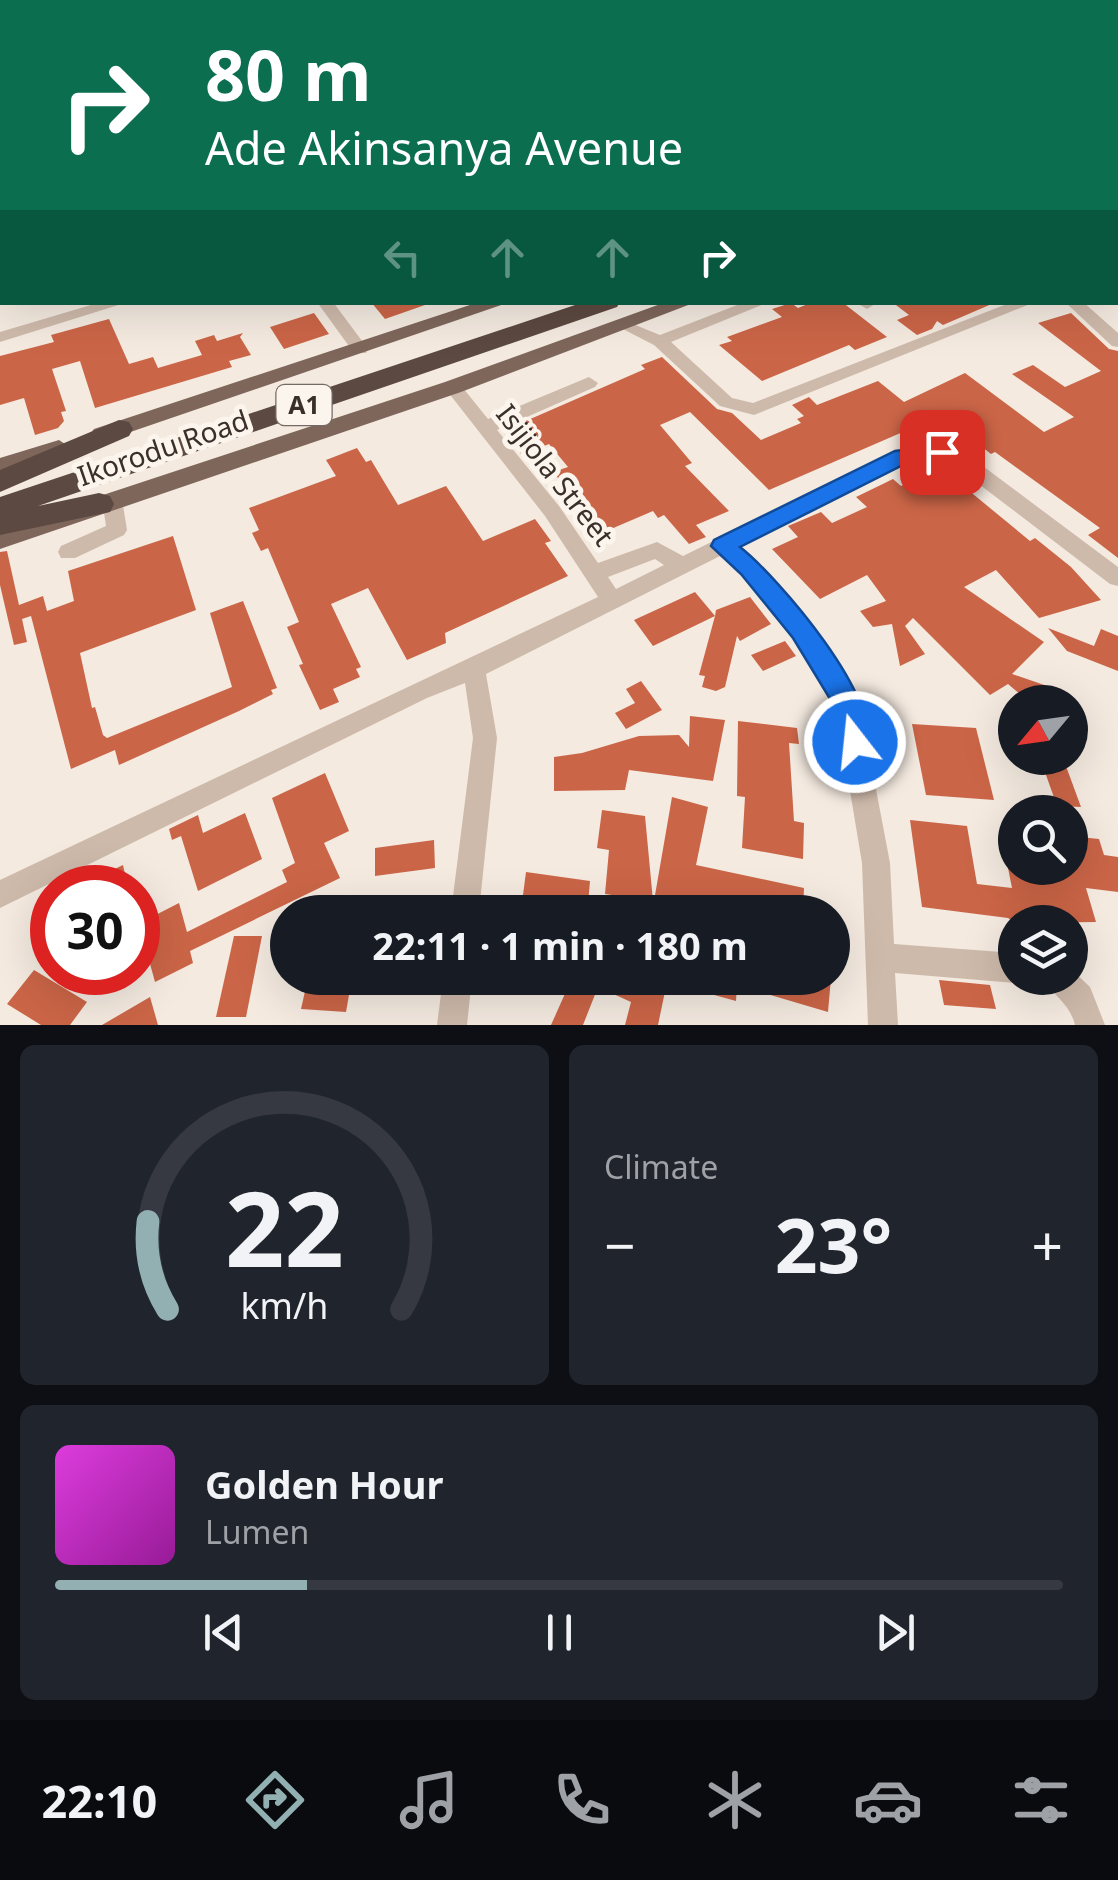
<!DOCTYPE html>
<meta charset="utf-8">
<style>
body{margin:0;font-family:"Noto Sans",sans-serif;background:#20242c;color:#f1f3f6;height:100vh;display:flex;flex-direction:column;font-size:38px;white-space:nowrap}
*{box-sizing:border-box;margin:0}
p{font-size:32px;color:#9ea1a6}
.icon{flex:none;width:55px;height:55px;fill:none;stroke:currentColor;stroke-width:2;stroke-linecap:round;stroke-linejoin:round}
.map{position:relative;height:1025px;overflow:hidden}
.details{display:flex;flex-direction:column;gap:20px;padding:20px;background:#0d0f14;flex:1}
.details>*{flex:none}
.hud{position:absolute;left:0px;top:0px;width:1120px;height:305px;box-shadow:0 10px 40px #0002;background:#0b6e4f;color:#fff;overflow:hidden}
.needle{width:65px;rotate:241deg}
.fabs{position:absolute;left:998px;top:685px;display:grid;gap:20px}
.fabs a{display:grid;place-items:center;width:90px;height:90px;border-radius:50%;background:#171b24;box-shadow:0 10px 40px #0002;font-size:50px}
.speed{position:absolute;left:30px;top:865px;display:flex;gap:20px;font-size:50px;font-weight:700;text-align:center}
.speed>*{display:grid;place-content:center;width:130px;height:130px;border-radius:50%;background:#171b24;box-shadow:0 10px 40px #0002;line-height:1}
.speed .limit{border:15px solid #d22;background:#fff;color:#111}
.pin{position:absolute;display:grid;place-items:center;width:85px;height:85px;color:#fff;margin:-42px;border-radius:20px;box-shadow:0 5px 15px #0006}
.me{position:absolute;width:110px;margin:-55px;rotate:344deg;stroke-linejoin:round;filter:drop-shadow(0 0 8px #0008)}
.turn{display:flex;align-items:center;gap:35px;height:210px;padding:0 40px;font-size:45px}
.turn .icon{width:130px;height:130px;stroke-width:2.5}
.turn b{display:block;font-size:70px;line-height:85px}
.lanes{display:flex;align-items:center;height:95px;padding:0 40px;background:#0003;justify-content:center;gap:50px;direction:ltr}
.lanes .off{opacity:.35}
.big{font-size:75px;font-weight:700;line-height:1.1}
.details .card{flex:1;display:flex;flex-direction:column;justify-content:center;gap:15px;min-width:0;padding:0 35px;border-radius:15px;background:#20242c}
.details .dial{align-items:center;gap:0}
.dial svg{height:260px;overflow:visible;fill:none;stroke:#363941;stroke-width:7;stroke-linecap:round;text-anchor:middle}
.dial text{fill:#f1f3f6;stroke:none}
.song{display:flex;align-items:center;gap:30px}
.cover{width:120px;height:120px;border-radius:15px;background:linear-gradient(135deg,hsl(300 70% 55%),hsl(300 70% 35%))}
.played{height:10px;border-radius:5px;background:linear-gradient(90deg,#92afb2 25%,#363941 25%)}
.keys{display:flex;justify-content:space-around;direction:ltr}
.heat{display:flex;justify-content:space-between;align-items:center;font-size:55px;direction:ltr}
.details .tiles{flex:1;display:grid;gap:20px;grid-template-columns:1fr 1fr}
.card:last-child{grid-column:span 2}
.trip{position:absolute;left:270px;top:895px;width:580px;height:100px;border-radius:50px;background:#171b24;box-shadow:0 10px 40px #0002;font-weight:700;line-height:100px;text-align:center}
.dock{display:flex;height:160px;justify-content:space-around;align-items:center;background:#090b0e;color:#9ea1a6}
.dock .icon{width:70px;height:70px}
.dock .current{color:#92afb2}
.dock b{font-size:45px;color:#f1f3f6}
.map>svg:first-child{display:block}
.lines{fill:none;stroke-linecap:round;stroke-linejoin:round}
.stream{stroke:#7db2b3;stroke-width:2.5}
.building{fill:#cb6547}
.minor{fill:#cebaab;fill-rule:evenodd}
.major{fill:#7e665b;fill-rule:evenodd}
.highway{fill:#5c4941;fill-rule:evenodd}
.route{fill:#1a73e8;stroke:#114b97;stroke-width:2.5}
.labels{text-anchor:middle;stroke-width:10;stroke-linejoin:round;paint-order:stroke}
.shield{fill:#fbf5ed;stroke:#756a64;stroke-width:2.5}
.shield-label{font-size:25px;font-weight:bold;fill:#3b2f2a}
.street-label{font-size:28px;fill:#3b2f2a;stroke:#fbf5ed}
</style>
<div class="map">
<svg width="1118" height="1025" viewBox="0 0 1118 1025">
<rect width="100%" height="100%" fill="#f4eae0"/>
<g class="lines">
<polyline class="stream" points="890,0 895,2"/>
</g>
<g class="building">
<polygon points="371,302 425,302 425,305 385,319"/>
<polygon points="813,302 842,302 887,337 855,350 849,345 762,381 719,345 732,341 727,337 782,317 772,309 791,303 798,308"/>
<polygon points="892,302 994,302 994,303 943,325 937,321 932,329 917,335 897,320 909,315"/>
<polygon points="314,313 329,334 284,349 270,327"/>
<polygon points="1071,313 1109,349 1118,351 1118,558 1088,535 1100,528 995,452 991,454 942,415 769,490 690,412 660,425 692,463 685,466 729,511 696,525 706,537 689,544 664,515 658,518 653,511 604,532 553,472 568,467 549,444 522,455 503,431 645,369 641,365 662,357 717,409 732,413 761,440 801,423 797,419 804,416 792,405 809,397 817,405 878,381 904,402 965,373 1044,432 1074,417 1012,374 1033,365 1065,387 1101,371 1038,323"/>
<polygon points="109,319 129,364 153,357 158,368 202,355 195,341 214,335 217,341 243,333 240,337 251,355 229,361 232,367 95,408 80,361 52,369 66,411 61,412 64,421 58,428 35,435 24,398 0,405 0,356 54,342 51,335"/>
<polygon points="357,448 366,462 371,460 398,505 446,486 483,541 535,519 551,541 545,543 568,576 445,633 446,643 407,660 368,588 331,604 361,667 356,669 360,677 333,689 339,702 320,710 299,665 303,664 287,627 299,622 268,548 261,551 252,533 259,530 249,508 336,476 326,460"/>
<polygon points="939,466 1030,541 1035,538 1071,567 1101,600 1039,618 996,570 964,587 1044,642 1012,674 1053,688 1029,702 1008,684 990,695 913,618 905,626 925,654 900,666 892,624 873,627 860,611 886,601 867,575 820,599 772,549 798,537 788,526 821,512 832,523 867,507 856,497 893,479 901,486"/>
<polygon points="173,536 196,610 80,653 92,708 95,707 103,735 107,738 232,687 210,613 243,601 277,688 271,690 273,694 239,711 119,765 115,750 71,769 31,616 22,619 27,642 14,645 0,585 0,552 7,551 19,605 43,596 47,611 74,601 68,571"/>
<polygon points="695,592 715,616 716,610 750,597 771,624 740,641 737,636 725,687 716,691 702,687 705,676 699,675 715,616 653,646 634,620"/>
<polygon points="1048,628 1094,646 1101,629 1118,636 1118,671 1067,651"/>
<polygon points="785,641 796,656 763,671 751,655"/>
<polygon points="641,681 662,710 626,729 615,713 635,703 626,689"/>
<polygon points="690,716 725,720 713,781 629,770 625,790 554,791 554,757 582,753 639,736 679,735 689,747"/>
<polygon points="738,721 797,728 799,744 789,743 794,821 804,823 803,859 742,848 745,797 737,796"/>
<polygon points="912,724 976,728 994,800 926,795"/>
<polygon points="1040,758 1063,758 1081,807 1057,806"/>
<polygon points="325,773 349,831 324,843 340,878 190,951 193,963 155,982 149,960 138,966 138,924 179,903 187,932 287,882 282,870 295,863 272,798"/>
<polygon points="672,797 708,807 696,865 804,888 803,912 704,912 654,901"/>
<polygon points="602,810 645,816 653,901 605,894 609,850 597,848"/>
<polygon points="245,813 262,859 198,891 181,836 172,840 169,829 198,815 203,833"/>
<polygon points="910,820 967,826 977,884 1012,888 1008,868 1070,868 1070,836 1099,839 1104,855 1118,857 1118,892 1086,888 1096,922 1015,923 1008,918 922,907"/>
<polygon points="434,840 435,868 375,876 375,848"/>
<polygon points="123,865 128,888 75,888"/>
<polygon points="526,872 590,881 588,904 523,895"/>
<polygon points="234,936 262,936 246,1017 216,1017"/>
<polygon points="34,970 87,1002 70,1025 41,1025 7,1004"/>
<polygon points="79,972 124,972 83,994"/>
<polygon points="308,978 352,978 346,1012 301,1009"/>
<polygon points="373,978 421,978 416,994 372,983"/>
<polygon points="572,978 831,978 828,1012 737,985 736,1001 667,982 658,1025 625,1025 631,1002 598,987 583,1025 551,1025"/>
<polygon points="939,980 990,985 996,1009 944,1005"/>
<polygon points="150,997 158,1025 102,1025"/>
</g>
<g class="lines">
<g class="minor">
<polygon points="132,0 144,0 146,2 134,2"/>
<polygon points="428,0 439,0 441,2 430,2"/>
<polygon points="965,0 979,0 981,2 968,2"/>
<polygon points="1049,0 1064,0 1066,2 1052,2"/>
<polygon points="1103,0 1118,0 1118,3 1101,2"/>
<polygon points="2,10 2,16 0,17 0,11"/>
<rect x="0" y="43" width="2" height="7"/>
<polygon points="0,149 2,150 2,158 0,157"/>
<polygon points="101,302 128,302 0,342 0,332"/>
<polygon points="317,302 333,302 368,349 366,353 354,353"/>
<polygon points="745,302 769,302 671,342 732,398 753,403 1012,302 1035,302 754,415 720,406 654,345 615,325 623,320 660,335"/>
<polygon points="855,302 874,302 875,304 867,309"/>
<polygon points="1065,302 1083,302 1118,333 1118,347 1112,346"/>
<path d="M 589,377 L 598,383 L 595,387 L 497,430 L 559,506 L 598,563 L 657,542 L 683,556 L 896,451 L 942,446 L 964,452 L 1118,567 L 1118,586 L 1110,584 L 950,462 L 941,459 L 907,462 L 738,547 L 756,562 L 810,625 L 860,705 L 890,863 L 894,944 L 1015,953 L 1015,978 L 1025,978 L 1015,983 L 895,973 L 898,1025 L 868,1025 L 862,863 L 836,707 L 794,637 L 742,574 L 720,556 L 486,674 L 497,738 L 479,912 L 451,912 L 473,738 L 465,683 L 427,698 L 0,908 L 0,880 L 598,597 L 545,516 L 444,387 L 453,381 L 459,383 L 488,419 ZM 655,559 L 664,565 L 616,589 L 608,577 Z"/>
<polygon points="112,492 122,499 127,530 124,535 75,558 61,558 58,552 61,546 106,526 102,499"/>
<path d="M 1070,968 L 1090,987 L 1105,1025 L 1075,1025 C 1069,1001 1051,996 1045,978 L 1070,978 Z"/>
<polygon points="443,978 472,978 467,1025 437,1025"/>
</g>
<g class="major">
<polygon points="479,302 510,302 110,439 94,439 90,434 94,429"/>
<polygon points="666,302 696,302 461,392 0,549 0,529 445,382"/>
<polygon points="59,440 71,448 67,454 0,475 0,458"/>
</g>
<g class="highway">
<polygon points="584,302 620,302 617,307 38,506 99,493 110,496 114,504 110,512 0,535 0,497"/>
<polygon points="119,420 129,422 133,429 129,436 0,492 0,470"/>
</g>
</g>
<path class="route" d="M 942,445 L 949,447 L 952,452 L 949,457 L 907,463 L 740,547 C 777,576 887,703 865,750 L 855,754 L 845,750 L 835,707 L 793,638 L 741,574 L 711,546 L 714,540 L 895,451 Z"/>
<g class="labels">
<rect class="shield" x="276.5" y="385" width="55" height="40" rx="8"/>
<g class="shield-label">
<text x="304" y="414">A1</text>
</g>
<g class="street-label">
<text transform="translate(163 448) rotate(-19)" y="10">Ikorodu Road</text>
<text transform="translate(555 475) rotate(52)" y="10">Isijiola Street</text>
</g>
</g>
</svg>
<div class="fabs">
<a><svg class="needle" viewBox="-14 -14 28 28"><path d="M0-13l5 13h-10z" fill="#e53935"/><path d="M0 13l5-13h-10z" fill="#9ea1a6"/></svg></a>
<a><svg class="icon" aria-label="search" viewBox="0 0 24 24"><circle cx="10" cy="10" r="6"/><path d="M15 15l6 6"/></svg></a>
<a><svg class="icon" aria-label="layers" viewBox="0 0 24 24"><path d="M12 4l9 5-9 5-9-5zM3 14l9 5 9-5"/></svg></a>
</div>
<div class="speed"><div class="limit">30</div></div>
<div class="pin" style="left:942px;top:452px;background:#d93025"><svg class="icon" aria-label="arrive" viewBox="0 0 24 24"><path d="M6 21V4h12l-3 4 3 4H6"/></svg></div>
<svg class="me" style="left:855px;top:742px" viewBox="-20 -20 40 40"><circle r="17" fill="#1a73e8" stroke="#fff" stroke-width="3"/><path d="M0-11L8 9 0 5-8 9z" fill="#fff"/></svg>
<div class="trip">22:11 · 1 min · 180 m</div>
<div class="hud">
<div class="turn"><svg class="icon" aria-label="right" viewBox="0 0 24 24"><path d="M7 20v-9h11M14 6l5 5-5 5"/></svg><div><b>80 m</b>Ade Akinsanya Avenue</div></div>
<div class="lanes"><svg class="icon off" aria-label="left" viewBox="0 0 24 24"><path d="M17 20v-9H6M10 6l-5 5 5 5"/></svg><svg class="icon off" aria-label="ahead" viewBox="0 0 24 24"><path d="M12 20V5M6 11l6-6 6 6"/></svg><svg class="icon off" aria-label="ahead" viewBox="0 0 24 24"><path d="M12 20V5M6 11l6-6 6 6"/></svg><svg class="icon" aria-label="right" viewBox="0 0 24 24"><path d="M7 20v-9h11M14 6l5 5-5 5"/></svg></div>
</div>
</div>
<section class="details">
<div class="tiles">
<div class="card dial"><svg viewBox="0 0 100 80">
<path d="M14 69A42 42 0 1 1 86 69"/>
<path d="M14 69A42 42 0 0 1 8 42" stroke="#92afb2"/>
<text x="50" y="56" font-size="32" font-weight="700">22</text>
<text x="50" y="72" font-size="11">km/h</text>
</svg></div>
<div class="card"><p>Climate</p>
<div class="heat"><a>−</a><b class="big">23°</b><a>+</a></div>
</div>
<div class="card">
<div class="song"><i class="cover"></i><div><b>Golden Hour</b><p>Lumen</p></div></div>
<div class="played"></div>
<div class="keys"><svg class="icon" aria-label="previous" viewBox="0 0 24 24"><path d="M18 5L8 12l10 7zM5 5v14"/></svg><svg class="icon" aria-label="pause" viewBox="0 0 24 24"><path d="M8 5v14M16 5v14"/></svg><svg class="icon" aria-label="next" viewBox="0 0 24 24"><path d="M6 5l10 7-10 7zM19 5v14"/></svg></div>
</div>
</div>
</section>
<nav class="dock">
<b>22:10</b>
<svg class="icon current" aria-label="directions" viewBox="0 0 24 24"><path d="M12 3l9 9-9 9-9-9zM9 14v-3h6M13 9l2 2-2 2"/></svg>
<svg class="icon" aria-label="music" viewBox="0 0 24 24"><path d="M9 18V5l10-2v13"/><circle cx="6" cy="18" r="3"/><circle cx="16" cy="16" r="3"/></svg>
<svg class="icon" aria-label="phone" viewBox="0 0 24 24"><path d="M5 4h4l2 5-3 2q2 4 5 5l2-3 5 2v4C11 20 4 13 5 4z"/></svg>
<svg class="icon" aria-label="climate" viewBox="0 0 24 24"><path d="M12 3v18M4 7l16 10M4 17L20 7"/></svg>
<svg class="icon" aria-label="car" viewBox="0 0 24 24"><path d="M5 17H2v-5l4-1 3-4h7l3 4 3 1v5h-3M9 17h6M6 11h13"/><circle cx="7" cy="17" r="2"/><circle cx="17" cy="17" r="2"/></svg>
<svg class="icon" aria-label="filters" viewBox="0 0 24 24"><path d="M4 7h16M4 17h16"/><circle cx="9" cy="7" r="2"/><circle cx="15" cy="17" r="2"/></svg>
</nav>
